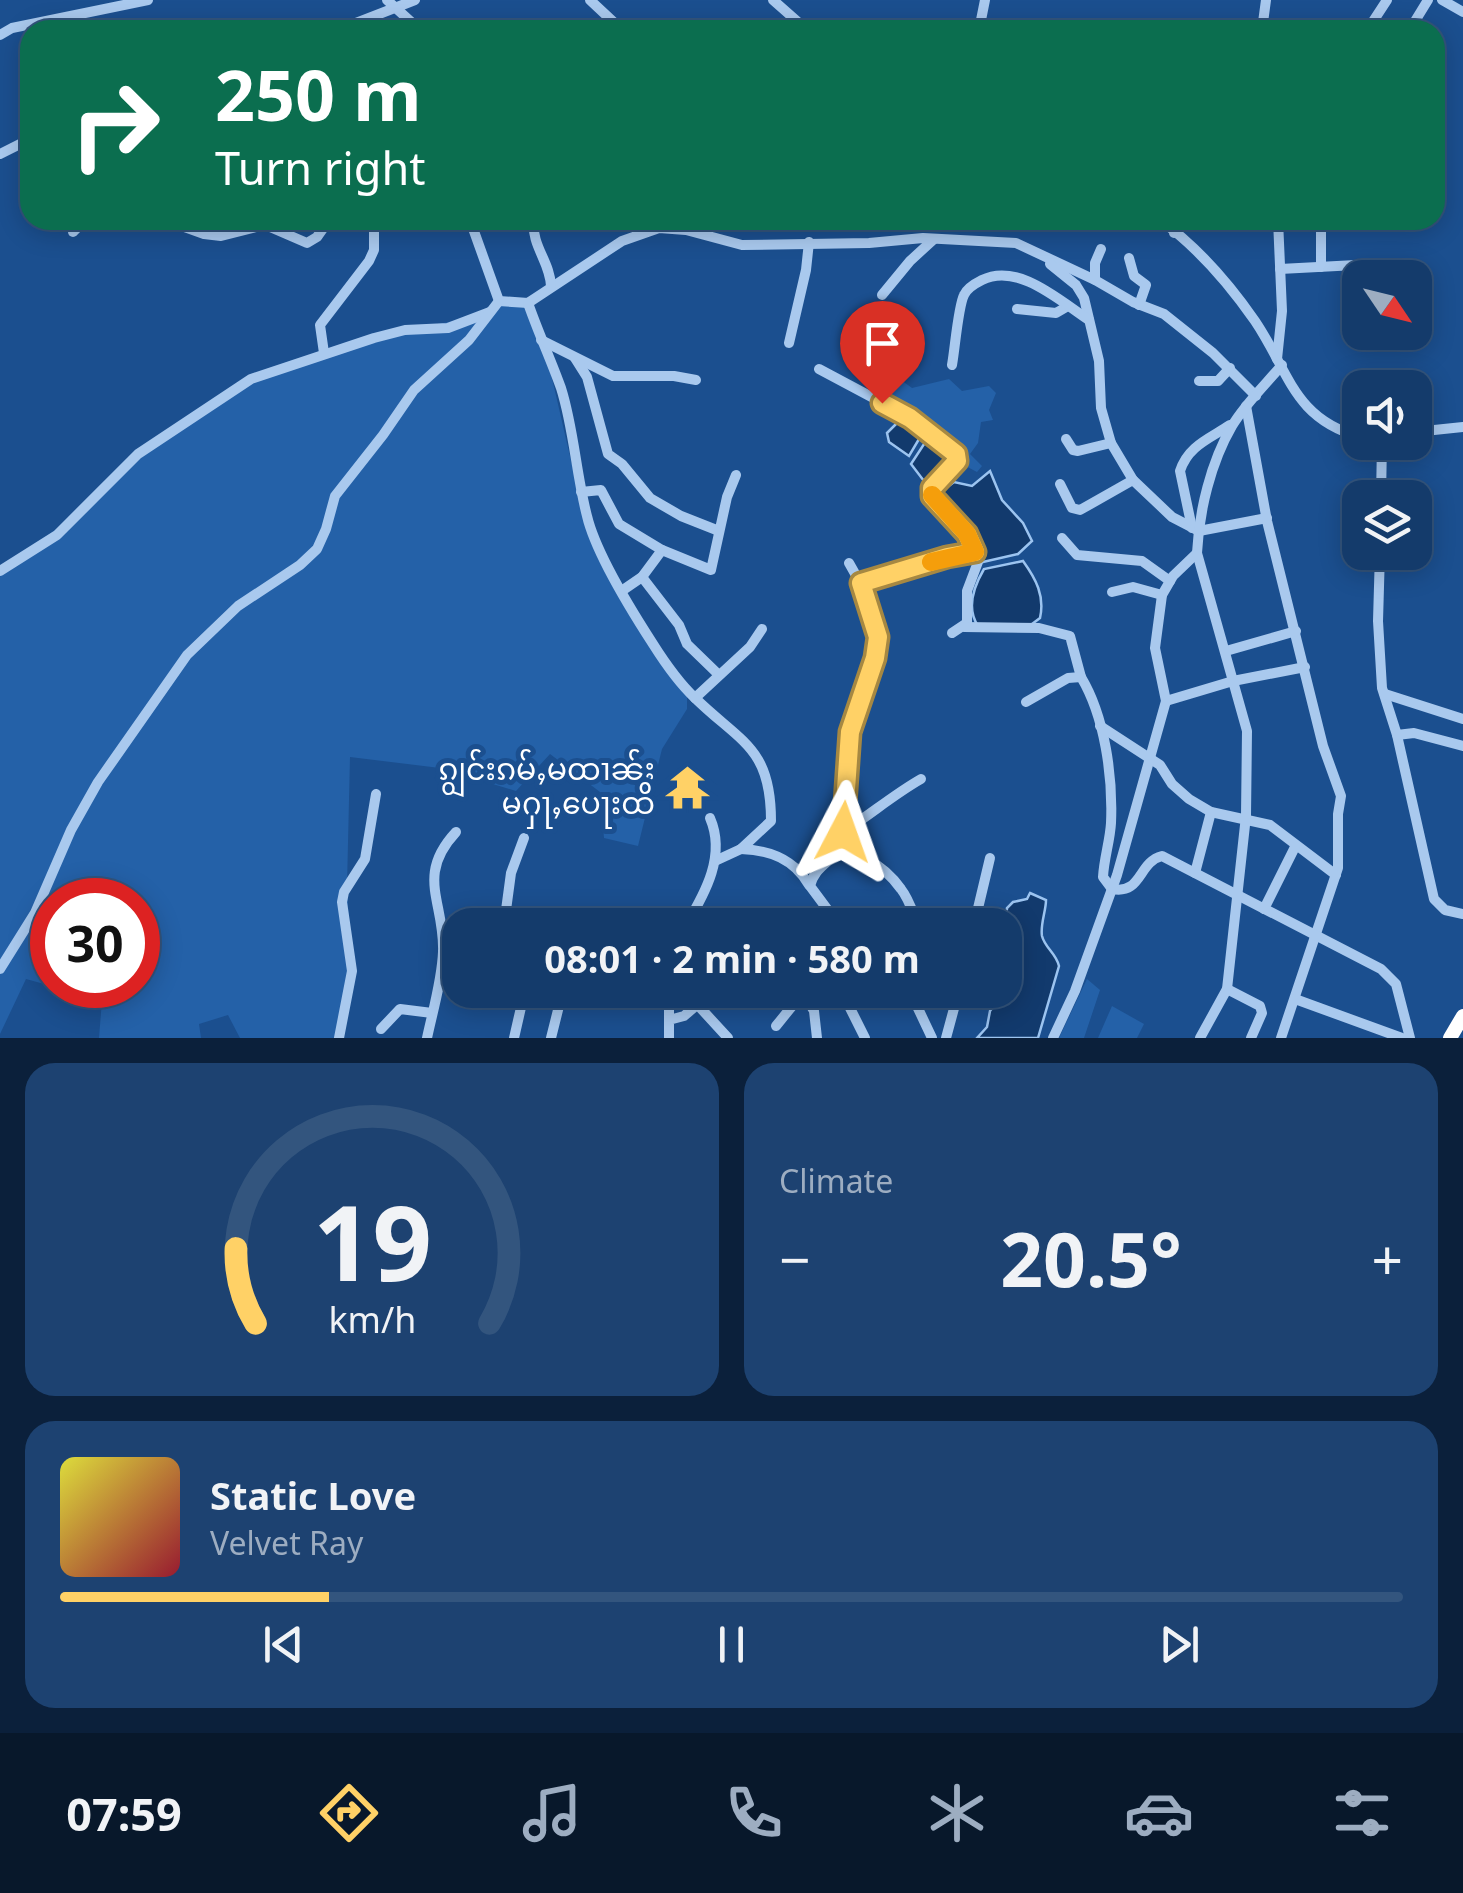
<!DOCTYPE html>
<meta charset="utf-8">
<style>
body{margin:0;font-family:"Noto Sans","Noto Sans Myanmar",sans-serif;background:#1d4271;color:#f1f3f6;height:100vh;display:flex;flex-direction:column;font-size:38px;white-space:nowrap}
*{box-sizing:border-box;margin:0}
p{font-size:32px;color:#9dadc1}
.icon{flex:none;width:55px;height:55px;fill:none;stroke:currentColor;stroke-width:2;stroke-linecap:round;stroke-linejoin:round}
.map{position:relative;height:1038px;overflow:hidden}
.side{display:flex;flex-direction:column;gap:25px;padding:25px;background:#0b203b;flex:1}
.side>*{flex:none}
.hud{position:absolute;left:20px;top:20px;width:1425px;height:210px;border-radius:30px;box-shadow:0 5px 25px #0003,0 0 0 2px #33557e;background:#0b6e4f;color:#fff;overflow:hidden}
.needle{width:65px;rotate:125deg}
.tools{position:absolute;left:1342px;top:260px;display:grid;gap:20px}
.tools a{display:grid;place-items:center;width:90px;height:90px;border-radius:20px;background:#143b6b;box-shadow:0 5px 25px #0003,0 0 0 2px #33557e;font-size:50px}
.speed{position:absolute;left:30px;top:878px;display:flex;gap:20px;font-size:50px;font-weight:700;text-align:center}
.speed>*{display:grid;place-content:center;width:130px;height:130px;border-radius:50%;background:#143b6b;box-shadow:0 5px 25px #0003,0 0 0 2px #33557e;line-height:1}
.speed .limit{border:15px solid #d22;background:#fff;color:#111}
.pin{position:absolute;display:grid;place-items:center;width:85px;height:85px;color:#fff;margin:-102px -42px;border-radius:50% 50% 50% 0;rotate:-45deg;box-shadow:0 0 10px #0007}
.pin .icon{rotate:45deg}
.me{position:absolute;width:110px;margin:-55px;rotate:4deg;stroke-linejoin:round;filter:drop-shadow(0 0 8px #0008)}
.turn{display:flex;align-items:center;gap:35px;height:210px;padding:0 30px;font-size:45px}
.turn .icon{width:130px;height:130px;stroke-width:2.5}
.turn b{display:block;font-size:70px;line-height:85px}
.big{font-size:75px;font-weight:700;line-height:1.1}
.side .widget{flex:1;display:flex;flex-direction:column;justify-content:center;gap:15px;min-width:0;padding:0 35px;border-radius:30px;background:#1d4271}
.side .dial{align-items:center;gap:0}
.dial svg{height:260px;overflow:visible;fill:none;stroke:#33557e;stroke-width:7;stroke-linecap:round;text-anchor:middle}
.dial text{fill:#f1f3f6;stroke:none}
.song{display:flex;align-items:center;gap:30px}
.cover{width:120px;height:120px;border-radius:15px;background:linear-gradient(135deg,hsl(60 70% 55%),hsl(350 70% 35%))}
.played{height:10px;border-radius:5px;background:linear-gradient(90deg,#ffd166 20%,#33557e 20%)}
.keys{display:flex;justify-content:space-around;direction:ltr}
.heat{display:flex;justify-content:space-between;align-items:center;font-size:55px;direction:ltr}
.side .tiles{flex:1;display:grid;gap:25px;grid-template-columns:1fr 1fr}
.widget:last-child{grid-column:span 2}
.trip{position:absolute;left:442px;top:908px;width:580px;height:100px;border-radius:30px;background:#143b6b;box-shadow:0 5px 25px #0003,0 0 0 2px #33557e;font-weight:700;line-height:100px;text-align:center}
.menu{display:flex;height:160px;justify-content:space-around;align-items:center;background:#08182b;color:#9dadc1}
.menu .icon{width:70px;height:70px}
.menu .selected{color:#ffd166}
.menu b{font-size:45px;color:#f1f3f6}
.map>svg:first-child{display:block}
.green{fill:#2461a8;fill-rule:evenodd}
.water{fill:#123a6d;stroke:#9cc4f0;stroke-width:2.5}
.lines{fill:none;stroke-linecap:round;stroke-linejoin:round}
.minor{stroke:#a9c9ee;stroke-width:10}
.highway{stroke:#fff;stroke-width:14}
.route-casing{stroke:#a68842;stroke-width:25}
.route{stroke:#ffd166;stroke-width:18}
.slow{stroke:#f59e0b;stroke-width:18}
.labels{text-anchor:middle;stroke-width:10;stroke-linejoin:round;paint-order:stroke}
.poi-label{font-size:30px;fill:#fff;stroke:#1b4f8f;text-anchor:end}
</style>
<div class="map">
<svg width="1463" height="1038" viewBox="0 0 1463 1038">
<rect width="100%" height="100%" fill="#1b4f8f"/>
<g class="green">
<path d="M 528,298 C 555,370 564,447 588,521 C 606,577 656,644 687,695 L 687,709 L 662,749 L 638,846 L 604,838 L 600,792 L 550,754 L 516,791 L 440,768 L 350,757 L 347,886 L 351,965 L 340,1038 L 240,1038 L 228,1015 L 199,1024 L 201,1038 L 99,1038 L 102,1000 L 26,979 L 0,1034 L 0,567 L 88,508 L 178,423 L 282,366 L 369,337 L 475,317 L 497,300 ZM 52,900 L 138,900 L 138,985 L 52,985 Z"/>
<polygon points="949,379 962,391 989,386 996,393 989,410 993,420 981,422 978,443 970,454 982,466 977,472 956,461 944,442 882,404 901,380 912,388"/>
<polygon points="1087,979 1100,990 1084,1038 1059,1038"/>
<polygon points="1112,1006 1144,1024 1137,1038 1098,1038"/>
</g>
<g class="water">
<polygon points="898,422 908,426 916,425 922,434 909,456 889,442 887,433"/>
<polygon points="926,441 942,449 951,463 940,478 927,485 911,464"/>
<path d="M 990,471 L 1002,500 L 1023,523 L 1032,541 L 1018,554 L 983,562 C 976,533 959,515 937,495 L 954,482 L 972,486 Z"/>
<path d="M 1023,561 C 1036,579 1045,596 1040,618 L 1032,624 L 978,626 C 966,608 974,586 984,569 Z"/>
<path d="M 1030,893 L 1046,900 C 1046,911 1040,925 1042,936 C 1045,948 1056,953 1059,966 L 1038,1038 L 977,1038 L 987,1027 L 990,1011 L 1005,990 L 1011,954 L 1005,931 L 1007,908 L 1013,902 L 1027,899 Z"/>
</g>
<g class="lines">
<g class="minor">
<polyline points="387,0 420,30"/>
<polyline points="590,0 622,30"/>
<polyline points="773,0 807,30"/>
<polyline points="1442,0 1463,12"/>
<polyline points="1370,26 1387,0"/>
<polyline points="1412,26 1428,0"/>
<polyline points="338,30 415,0"/>
<polyline points="979,30 985,0"/>
<polyline points="1262,30 1266,0"/>
<polyline points="0,35 12,28 148,0"/>
<polyline points="0,154 30,139"/>
<polyline points="165,220 204,234 221,236 260,226 270,227 307,243 317,237 329,220"/>
<polyline points="470,220 499,301 528,303 622,241 659,228 686,230 742,245 869,243 923,238 1016,243 1095,280 1133,302 1164,314 1213,353 1256,396"/>
<path d="M 534,220 C 531,246 550,261 551,286"/>
<path d="M 1160,220 C 1196,246 1230,285 1255,321 C 1290,373 1293,418 1360,437"/>
<polyline points="73,232 85,220"/>
<polyline points="1174,233 1187,220"/>
<polyline points="1129,258 1134,276 1146,285 1139,305"/>
<polyline points="1050,264 1076,285 1084,298 1099,361 1101,408 1111,443 1133,480 1172,517 1199,531 1267,518"/>
<polyline points="1321,267 1321,220"/>
<polyline points="1280,269 1375,264 1395,278"/>
<polyline points="1095,280 1095,263 1101,249"/>
<polyline points="1415,288 1424,289"/>
<polyline points="882,295 910,261 934,239"/>
<path d="M 528,303 C 538,332 551,360 561,388 C 574,429 576,474 587,516 C 596,554 631,610 653,644 C 665,663 679,683 695,698 C 741,743 771,747 771,821 L 741,849 L 715,861"/>
<polyline points="1017,309 1056,313 1068,306"/>
<polyline points="541,340 613,376 674,376 696,380"/>
<polyline points="789,343 806,270 809,242"/>
<polyline points="324,353 320,325 369,261 374,250 374,220"/>
<polyline points="575,358 587,377 608,454 622,464 650,498 681,516 719,531"/>
<polyline points="1277,359 1282,311 1278,220"/>
<path d="M 952,365 C 955,349 958,307 964,295 C 967,288 976,283 982,280 C 1018,262 1060,301 1089,320"/>
<polyline points="819,369 911,418 956,454 957,461 933,488 932,496 967,534 975,553"/>
<polyline points="1199,381 1218,381 1230,368"/>
<polyline points="1246,406 1267,521 1323,746 1341,796 1338,814 1338,868 1281,1038"/>
<polyline points="1415,432 1463,427"/>
<polyline points="1066,439 1073,450 1078,451 1111,443"/>
<polyline points="1060,484 1072,508 1080,510 1133,480"/>
<polyline points="581,492 601,490 619,524 662,550"/>
<polyline points="1381,498 1382,442"/>
<path d="M 1192,528 L 1180,471 C 1188,446 1209,439 1230,425"/>
<polyline points="1062,538 1077,555 1142,561 1170,581"/>
<polyline points="1380,552 1378,621 1382,688 1397,735 1434,899 1445,910 1463,914"/>
<polyline points="0,571 57,535 138,454 251,379 374,338 405,330 448,328 490,312"/>
<polyline points="642,577 679,625 687,644 718,674"/>
<polyline points="861,583 947,557 975,553 978,562 967,591 967,623 952,633"/>
<polyline points="623,590 642,577 662,550 711,570 727,497 736,475"/>
<polyline points="1112,592 1133,587 1162,595"/>
<polyline points="964,627 1039,628 1070,636 1081,677"/>
<polyline points="1226,651 1296,631"/>
<polyline points="1385,694 1463,719"/>
<polyline points="695,698 750,647 762,629"/>
<polyline points="1166,701 1233,681 1305,667"/>
<path d="M 1026,702 L 1068,678 L 1081,677 C 1105,717 1113,777 1111,823 C 1110,841 1104,858 1103,877 L 1112,889 C 1142,895 1138,862 1162,856 L 1381,969 L 1396,984 L 1410,1038"/>
<polyline points="1100,726 1160,765 1172,784 1189,799 1211,812 1270,825 1336,875"/>
<polyline points="1397,735 1414,733 1463,746"/>
<path d="M 843,832 C 870,815 893,795 921,779"/>
<path d="M 741,849 C 770,850 794,859 809,885"/>
<path d="M 834,857 C 850,818 843,775 850,734 C 856,701 879,670 878,636 C 877,611 861,584 849,563"/>
<polyline points="1195,873 1211,812"/>
<polyline points="1264,909 1295,847"/>
<polyline points="504,925 511,873 524,838"/>
<polyline points="585,925 587,919 597,915 690,918"/>
<path d="M 686,925 C 706,892 726,855 710,818"/>
<path d="M 839,925 L 810,886 C 813,874 819,869 828,861 C 853,842 886,868 901,889 C 909,899 913,913 918,925"/>
<polyline points="974,925 990,858"/>
<polyline points="443,955 460,956"/>
<polyline points="0,969 35,913 71,830 98,782 187,655 238,606 300,565 317,549 326,529 335,496 383,435 414,390 469,340 499,301"/>
<polyline points="1227,989 1260,1006 1262,1013 1251,1038"/>
<polyline points="684,990 728,1038"/>
<polyline points="841,990 865,1038"/>
<polyline points="903,990 915,1002 932,1038"/>
<polyline points="1295,999 1402,1038"/>
<polyline points="808,1001 814,1011 817,1038"/>
<polyline points="669,1020 669,990"/>
<polyline points="776,1026 793,1005 808,1001 820,990"/>
<polyline points="381,1029 400,1009 432,1013"/>
<polyline points="339,1038 352,971 342,902 344,892 365,859 376,794"/>
<path d="M 427,1038 C 433,1010 442,980 443,952 C 445,902 415,876 456,832"/>
<polyline points="514,1038 525,990"/>
<polyline points="551,1038 563,990"/>
<polyline points="669,1038 669,1020 684,1016 698,1004"/>
<polyline points="946,1038 959,990"/>
<polyline points="1053,1038 1075,991 1117,875 1166,701 1155,648 1162,595 1173,576 1197,553"/>
<path d="M 1200,1038 L 1227,989 L 1246,816 L 1247,731 L 1197,553 C 1199,511 1211,462 1232,426 C 1245,404 1265,385 1282,365"/>
</g>
<polyline class="highway" points="1450,1038 1463,1016"/>
</g>
<g class="lines">
<defs>
<polyline id="route" points="843,832 850,732 875,658 878,637 861,583 947,557 975,552 967,534 932,496 932,488 957,461 956,454 910,418 882,403"/>
</defs>
<use href="#route" class="route-casing"/>
<use href="#route" class="route"/>
<polyline class="slow" points="931,562 975,552 967,534 932,495"/>
</g>
<defs>
<symbol id="temple-bare" viewBox="-9 -9 18 18"><path d="M0-6L5-2H3V0L6.5 2.5H4V6H1.5V3h-3V6H-4V2.5H-6.5L-3 0V-2H-5Z" fill="#ffd166" stroke="#1b4f8f" stroke-width="2.5" paint-order="stroke"/></symbol>
</defs>
<g fill-rule="evenodd">
<use href="#temple-bare" x="656" y="756" width="63" height="63"/>
</g>
<g class="labels">
<g class="poi-label">
<text x="655" y="780">ၵျွင်းၵမ်ႇမထၢၼ်း<tspan x="655" dy="34">မႁႃႇပေႃးထိ</tspan></text>
</g>
</g>
</svg>
<div class="tools">
<a><svg class="needle" viewBox="-14 -14 28 28"><path d="M0-13l5 13h-10z" fill="#e53935"/><path d="M0 13l5-13h-10z" fill="#9dadc1"/></svg></a>
<a><svg class="icon" aria-label="sound" viewBox="0 0 24 24"><path d="M4 9h4l5-4v14l-5-4H4zM17 9q2 3 0 6"/></svg></a>
<a><svg class="icon" aria-label="layers" viewBox="0 0 24 24"><path d="M12 4l9 5-9 5-9-5zM3 14l9 5 9-5"/></svg></a>
</div>
<div class="speed"><div class="limit">30</div></div>
<div class="pin" style="left:882px;top:403px;background:#d93025"><svg class="icon" aria-label="arrive" viewBox="0 0 24 24"><path d="M6 21V4h12l-3 4 3 4H6"/></svg></div>
<svg class="me" style="left:843px;top:832px" viewBox="-20 -20 40 40"><path d="M0-17L14 15 0 8-14 15z" fill="#ffd166" stroke="#fff" stroke-width="4"/></svg>
<div class="trip">08:01 · 2 min · 580 m</div>
<div class="hud">
<div class="turn"><svg class="icon" aria-label="right" viewBox="0 0 24 24"><path d="M7 20v-9h11M14 6l5 5-5 5"/></svg><div><b>250 m</b>Turn right</div></div>
</div>
</div>
<section class="side">
<div class="tiles">
<div class="widget dial"><svg viewBox="0 0 100 80">
<path d="M14 69A42 42 0 1 1 86 69"/>
<path d="M14 69A42 42 0 0 1 8 46" stroke="#ffd166"/>
<text x="50" y="56" font-size="32" font-weight="700">19</text>
<text x="50" y="72" font-size="11">km/h</text>
</svg></div>
<div class="widget"><p>Climate</p>
<div class="heat"><a>−</a><b class="big">20.5°</b><a>+</a></div>
</div>
<div class="widget">
<div class="song"><i class="cover"></i><div><b>Static Love</b><p>Velvet Ray</p></div></div>
<div class="played"></div>
<div class="keys"><svg class="icon" aria-label="previous" viewBox="0 0 24 24"><path d="M18 5L8 12l10 7zM5 5v14"/></svg><svg class="icon" aria-label="pause" viewBox="0 0 24 24"><path d="M8 5v14M16 5v14"/></svg><svg class="icon" aria-label="next" viewBox="0 0 24 24"><path d="M6 5l10 7-10 7zM19 5v14"/></svg></div>
</div>
</div>
</section>
<nav class="menu">
<b>07:59</b>
<svg class="icon selected" aria-label="directions" viewBox="0 0 24 24"><path d="M12 3l9 9-9 9-9-9zM9 14v-3h6M13 9l2 2-2 2"/></svg>
<svg class="icon" aria-label="music" viewBox="0 0 24 24"><path d="M9 18V5l10-2v13"/><circle cx="6" cy="18" r="3"/><circle cx="16" cy="16" r="3"/></svg>
<svg class="icon" aria-label="phone" viewBox="0 0 24 24"><path d="M5 4h4l2 5-3 2q2 4 5 5l2-3 5 2v4C11 20 4 13 5 4z"/></svg>
<svg class="icon" aria-label="climate" viewBox="0 0 24 24"><path d="M12 3v18M4 7l16 10M4 17L20 7"/></svg>
<svg class="icon" aria-label="car" viewBox="0 0 24 24"><path d="M5 17H2v-5l4-1 3-4h7l3 4 3 1v5h-3M9 17h6M6 11h13"/><circle cx="7" cy="17" r="2"/><circle cx="17" cy="17" r="2"/></svg>
<svg class="icon" aria-label="filters" viewBox="0 0 24 24"><path d="M4 7h16M4 17h16"/><circle cx="9" cy="7" r="2"/><circle cx="15" cy="17" r="2"/></svg>
</nav>
